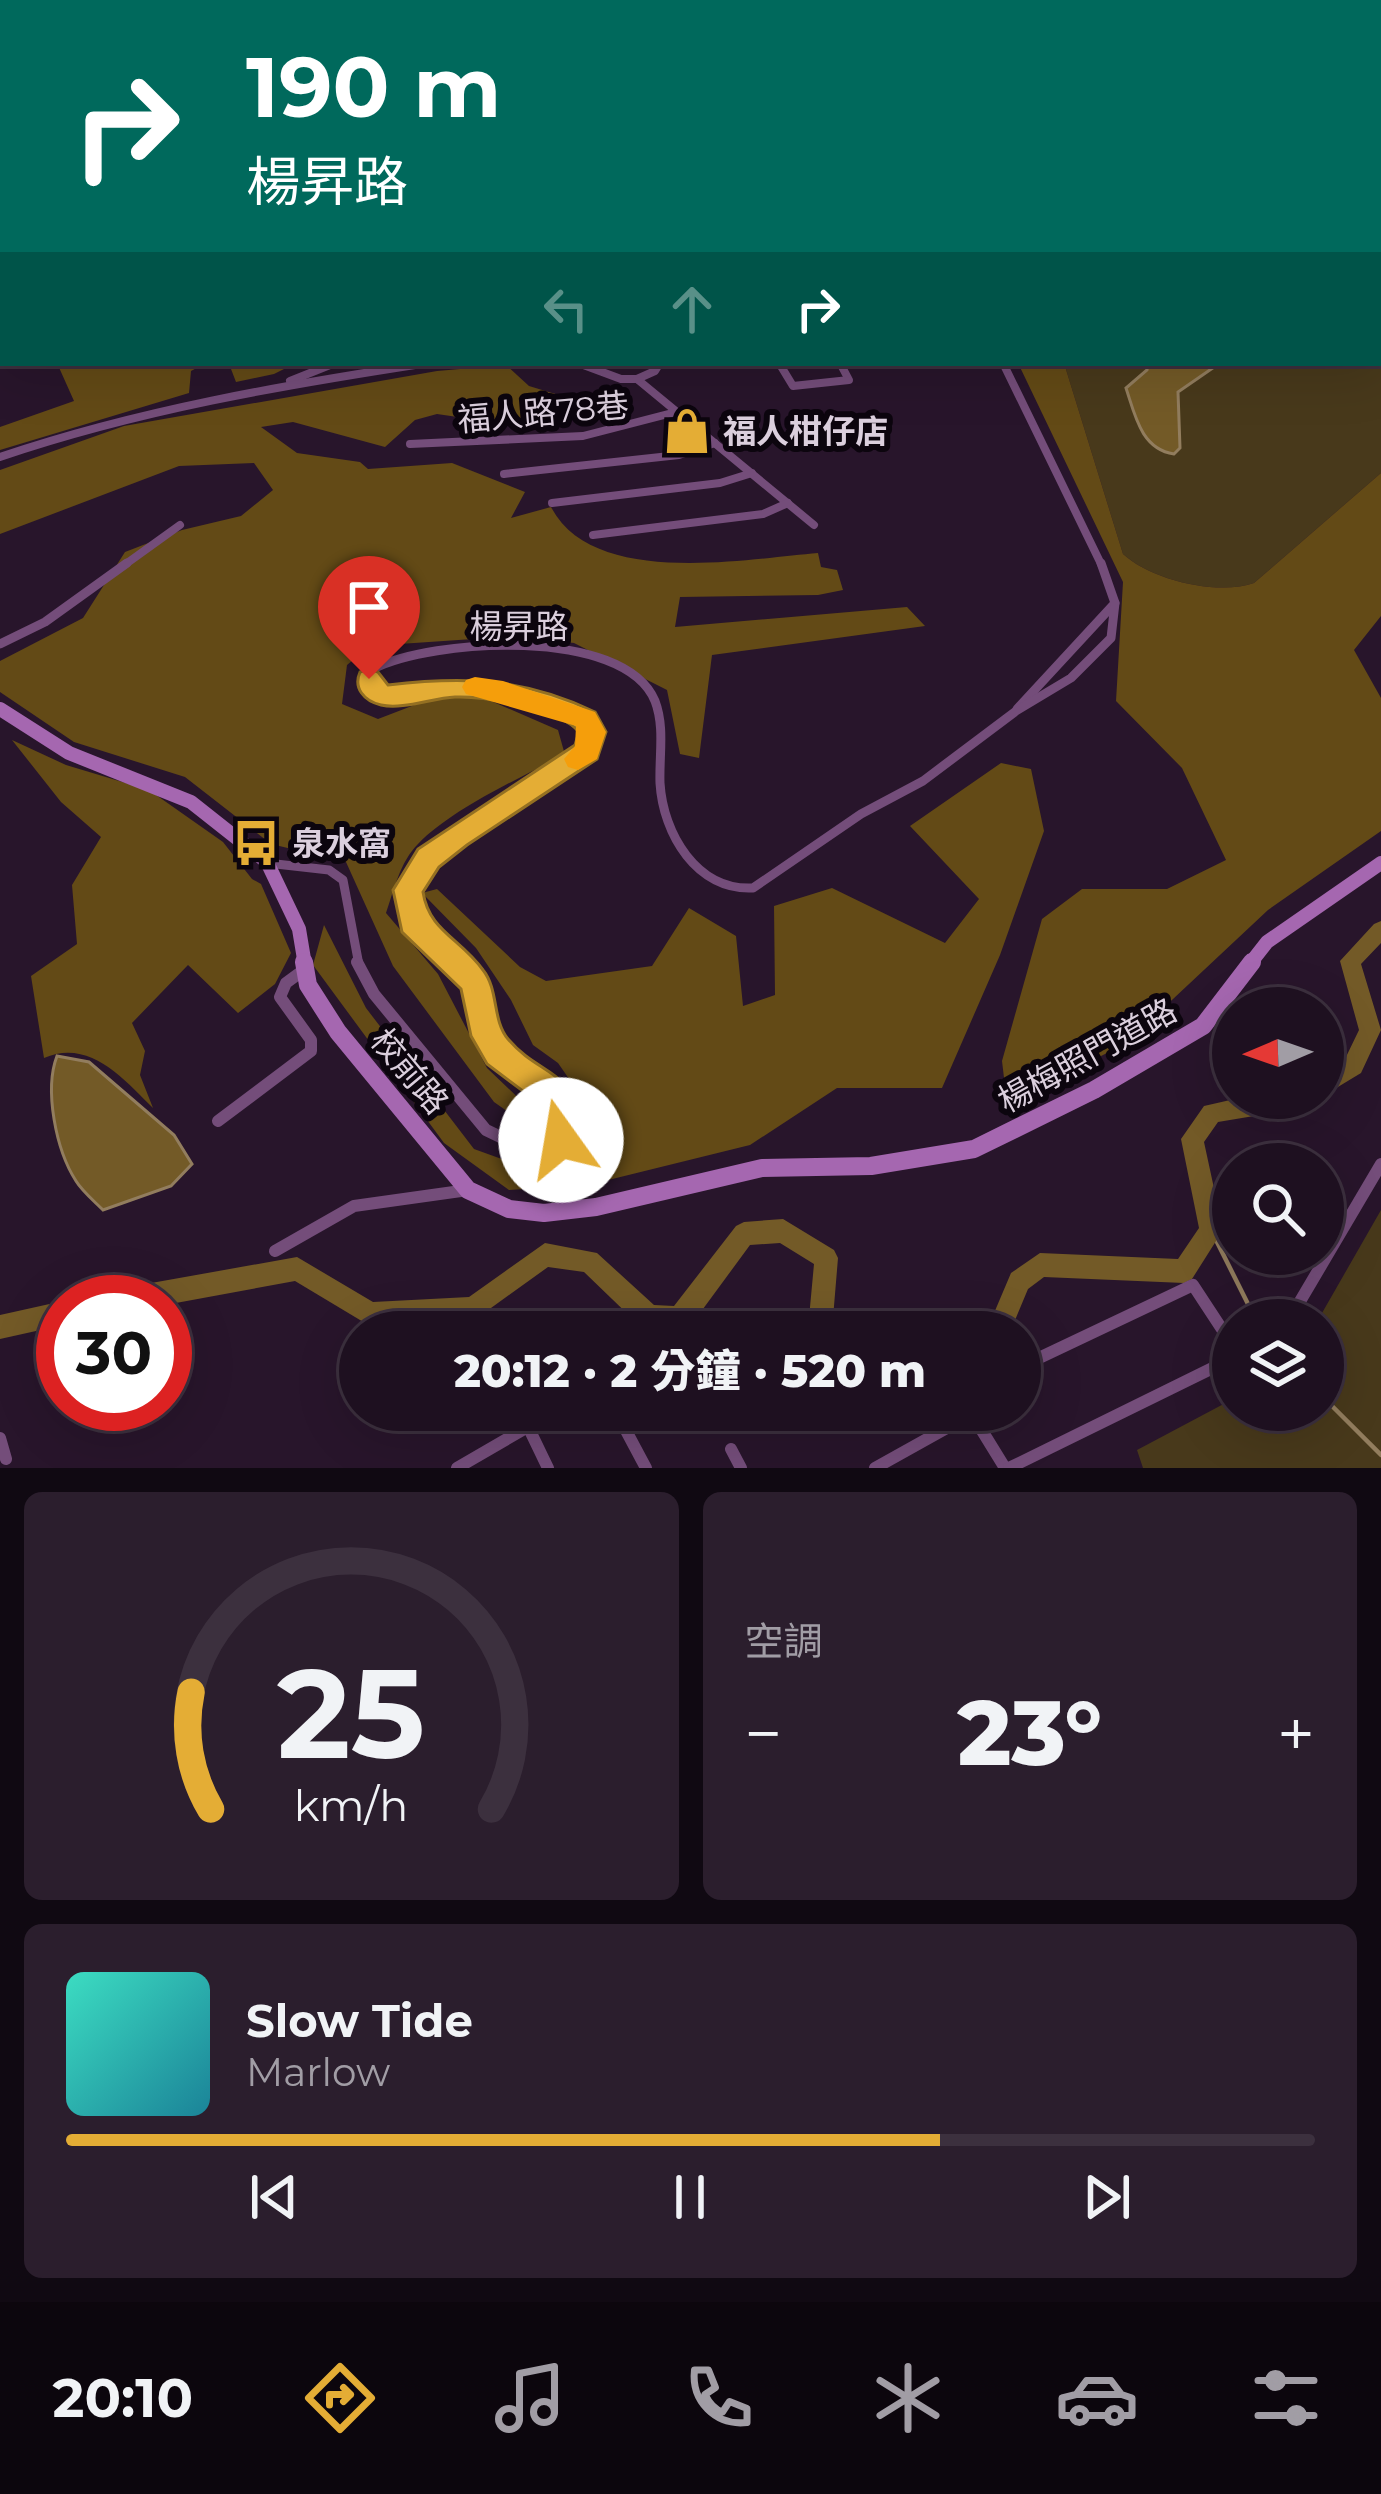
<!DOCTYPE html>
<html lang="zh-TW">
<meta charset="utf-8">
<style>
body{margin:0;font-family:Montserrat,"Noto Sans TC",sans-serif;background:#2b1e2d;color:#f1f3f6;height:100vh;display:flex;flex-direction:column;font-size:45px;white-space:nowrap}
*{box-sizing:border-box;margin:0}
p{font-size:39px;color:#a19da5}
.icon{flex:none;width:66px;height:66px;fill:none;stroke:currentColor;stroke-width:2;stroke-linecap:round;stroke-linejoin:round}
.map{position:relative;height:1468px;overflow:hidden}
.drawer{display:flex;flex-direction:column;gap:24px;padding:24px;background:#100912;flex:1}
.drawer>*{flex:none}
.banner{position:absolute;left:0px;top:0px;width:1383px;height:366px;box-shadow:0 12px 48px #0002,0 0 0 3px #3c303e;background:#00695c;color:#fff;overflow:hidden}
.needle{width:78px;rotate:268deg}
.tools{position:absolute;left:1212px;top:987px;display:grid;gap:24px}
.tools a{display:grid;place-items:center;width:132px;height:132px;border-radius:50%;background:#1e1020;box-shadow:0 12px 48px #0002,0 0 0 3px #3c303e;font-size:60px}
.speed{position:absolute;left:36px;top:1275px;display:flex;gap:24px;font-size:60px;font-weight:700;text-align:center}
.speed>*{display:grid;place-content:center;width:156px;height:156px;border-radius:50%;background:#1e1020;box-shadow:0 12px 48px #0002,0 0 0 3px #3c303e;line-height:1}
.speed .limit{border:18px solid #d22;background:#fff;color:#111}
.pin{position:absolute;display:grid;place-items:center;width:102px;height:102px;color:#fff;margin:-123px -51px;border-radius:50% 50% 50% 0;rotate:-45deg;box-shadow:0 0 12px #0007}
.pin .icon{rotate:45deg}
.me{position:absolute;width:132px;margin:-66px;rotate:347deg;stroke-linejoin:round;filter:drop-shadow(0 0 9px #0008)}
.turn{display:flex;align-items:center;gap:42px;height:252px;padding:0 48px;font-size:54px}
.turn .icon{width:156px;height:156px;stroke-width:2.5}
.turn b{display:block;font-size:84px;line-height:102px}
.lanes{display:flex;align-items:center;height:114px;padding:0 48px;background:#0003;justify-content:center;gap:60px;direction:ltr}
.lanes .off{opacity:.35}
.big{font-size:90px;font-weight:800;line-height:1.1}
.drawer .widget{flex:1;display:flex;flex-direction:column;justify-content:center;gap:18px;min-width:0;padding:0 42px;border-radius:18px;background:#2b1e2d}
.drawer .dial{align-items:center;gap:0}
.dial svg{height:312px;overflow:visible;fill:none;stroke:#3c303e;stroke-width:7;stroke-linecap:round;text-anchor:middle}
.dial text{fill:#f1f3f6;stroke:none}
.song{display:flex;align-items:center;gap:36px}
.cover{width:144px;height:144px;border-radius:18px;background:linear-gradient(135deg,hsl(170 70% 55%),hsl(190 70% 35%))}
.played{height:12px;border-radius:6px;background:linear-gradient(90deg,#e4ad35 70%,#3c303e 70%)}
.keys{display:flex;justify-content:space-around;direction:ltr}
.heat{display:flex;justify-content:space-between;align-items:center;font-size:66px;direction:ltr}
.drawer .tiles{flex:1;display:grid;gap:24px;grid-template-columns:1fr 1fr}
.widget:last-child{grid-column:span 2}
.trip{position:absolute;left:339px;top:1311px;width:702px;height:120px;border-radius:60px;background:#1e1020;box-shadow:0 12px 48px #0002,0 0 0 3px #3c303e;font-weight:800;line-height:120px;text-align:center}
.tabs{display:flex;height:192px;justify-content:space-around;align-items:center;background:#0c060d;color:#a19da5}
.tabs .icon{width:84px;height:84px}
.tabs .active{color:#e4ad35}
.tabs b{font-size:54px;color:#f1f3f6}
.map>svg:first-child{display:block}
.green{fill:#48391b}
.forest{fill:#634a16}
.water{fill:#735a27;stroke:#927d5e;stroke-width:3}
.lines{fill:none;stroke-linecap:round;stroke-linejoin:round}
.stream{stroke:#927d5e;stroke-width:4.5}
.river{fill:#735a27;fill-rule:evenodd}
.street-far3{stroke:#744d7a;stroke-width:6}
.street-far2{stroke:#744d7a;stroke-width:8}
.street-far1{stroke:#744d7a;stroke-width:9}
.street{stroke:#744d7a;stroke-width:12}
.secondary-far2{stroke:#a567b0;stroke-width:9}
.secondary-far1{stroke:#a567b0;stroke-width:14}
.secondary{stroke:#a567b0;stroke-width:18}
.route{fill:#e4ad35;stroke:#947022;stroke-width:3}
.slow{fill:#f59e0b}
.labels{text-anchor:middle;stroke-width:12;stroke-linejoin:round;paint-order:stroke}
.street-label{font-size:33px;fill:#dbcfdd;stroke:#0c050e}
.poi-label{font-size:33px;font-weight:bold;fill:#dbcfdd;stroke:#0c050e;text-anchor:start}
</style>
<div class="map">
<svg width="1381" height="1468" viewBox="0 0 1381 1468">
<rect width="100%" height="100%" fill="#28152b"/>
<g class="green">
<path d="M 1381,139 L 1381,473 L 1254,583 C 1218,596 1151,580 1123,554 L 1064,363 L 1380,363 Z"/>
<polygon points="1381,1210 1381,1468 1143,1468 1137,1450 1233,1399 1233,1410 1323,1410 1323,1320 1318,1320"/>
</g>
<g class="forest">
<polygon points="57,363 296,363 274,374 236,382 231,369 206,363 191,371 189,393 0,450 0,427 74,401"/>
<path d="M 1018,363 L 1064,363 L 1123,554 C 1151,580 1218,596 1254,583 L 1381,473 L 1381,616 L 1354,650 L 1381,698 L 1381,831 L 1268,910 L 1125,1044 L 1007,1103 L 1002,1061 L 1042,919 L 1082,889 L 1167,889 L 1226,860 L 1182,768 L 1116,701 L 1123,582 Z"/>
<path d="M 506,365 L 529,386 L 595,406 L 583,416 L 478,420 L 437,414 L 415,420 L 385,447 L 293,422 L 261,427 L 297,453 L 360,462 L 368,469 L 452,463 L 525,492 L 511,518 L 551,507 C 593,588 745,559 818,553 L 821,567 L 837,570 L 843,590 L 818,595 L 680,597 L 675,627 L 907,607 L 925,626 L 712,655 L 699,758 L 680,754 L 667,690 L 574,643 L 516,636 L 370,646 L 347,665 L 342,704 L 378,719 L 443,694 L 482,697 L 558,730 L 565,755 C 521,777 452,809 418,844 C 400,862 394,890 386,913 L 438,974 L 487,1068 L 534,1113 L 521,1121 L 494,1102 L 393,966 L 346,862 L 271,844 L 185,777 L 74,742 L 0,692 L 0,661 L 83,618 L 125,552 L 182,530 L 241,516 L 273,490 L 254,463 L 179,466 L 0,534 L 0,470 L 124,426 L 437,371 Z"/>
<path d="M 12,740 L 66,765 L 149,790 L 223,842 L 252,879 L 261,884 L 291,953 L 275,984 L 238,1013 L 188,965 L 132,1023 L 145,1051 L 140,1075 L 153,1108 C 124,1079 89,1038 44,1058 L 31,976 L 77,944 L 72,885 L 101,837 L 61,802 Z"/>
<polygon points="1001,763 1031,769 1044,831 1000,955 942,1088 837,1088 750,1145 588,1185 509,1190 444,1143 313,965 324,925 366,1008 474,1149 521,1166 560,1162 587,1144 583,1099 558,1063 533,1045 511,1000 476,948 422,893 437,889 520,967 546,981 652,966 689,908 736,936 743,1006 775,995 774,906 832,888 945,943 979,899 910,826"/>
</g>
<g class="water">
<path d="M 1148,363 L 1220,363 L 1178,392 L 1180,448 L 1174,454 C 1141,449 1135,415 1126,388 L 1147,370 Z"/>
<path d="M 57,1056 L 89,1062 L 174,1135 L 192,1164 L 171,1186 L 103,1210 C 94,1201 82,1191 76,1181 C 56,1150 44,1090 57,1056 Z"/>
</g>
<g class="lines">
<g class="stream">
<polyline points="1211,1230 1256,1320"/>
<polyline points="1323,1397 1381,1455"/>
</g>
<g class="river">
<polygon points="1068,0 1080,0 1077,3 1065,3"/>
<polygon points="3,239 3,248 0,249 0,240"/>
<polygon points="1381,921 1381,943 1361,964 1381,1030 1361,1073 1323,1096 1323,1074 1345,1059 1359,1030 1340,961 1374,924"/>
<polygon points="1239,1098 1314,1098 1311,1105 1303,1108 1218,1122 1204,1142 1223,1230 1192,1279 1184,1283 1044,1277 1028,1289 1010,1332 986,1332 1011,1273 1040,1253 1178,1259 1199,1228 1181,1139 1204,1106"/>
<path d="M 783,1219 L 834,1250 L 838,1258 L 833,1318 L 828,1332 L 804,1332 L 809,1318 L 814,1264 L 780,1243 L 750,1245 L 689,1328 C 675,1333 654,1331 640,1326 L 584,1272 L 548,1267 L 473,1321 L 370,1326 L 295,1281 L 165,1305 L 165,1302 L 100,1302 L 103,1293 L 112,1290 L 297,1257 L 373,1302 L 469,1297 L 545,1243 L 597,1253 L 654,1305 L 674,1306 L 736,1226 L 744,1222 Z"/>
<polygon points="63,1301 66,1302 63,1302 63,1325 0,1339 0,1315"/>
</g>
<g class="street-far3">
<polyline points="6,0 10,3"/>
<polyline points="1034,0 1045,3"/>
<polyline points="254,3 265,0"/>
</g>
<g class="street-far2">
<polyline points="578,363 621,379 637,379 814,525"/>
<polyline points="779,363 793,386 849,380 840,363"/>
<polyline points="1003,363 1102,566"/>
<polyline points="637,379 655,371 660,363"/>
<polyline points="290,381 335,363"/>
<polyline points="410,444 583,436 676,412"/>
<path d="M 0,457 C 138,410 284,385 428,363"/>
<polyline points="504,474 679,455 715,443"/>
<polyline points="552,503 720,483 752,473"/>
<polyline points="593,535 763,514 788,503"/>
<polyline points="123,566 180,525"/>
</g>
<g class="street-far1">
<polyline points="0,644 45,622 127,563"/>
<polyline points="1017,709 1115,603"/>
<polyline points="267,863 329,870 343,880 359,965"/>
<path d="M 463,965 L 413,923 L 408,890 C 451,823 523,794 588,752 L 593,732 L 586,719 L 575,714 C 542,703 508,690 473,687 C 440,685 401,705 370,687 L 373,669 C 431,639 624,626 655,701 C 665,727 659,756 660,783 C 663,834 697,891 753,888 L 861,814 L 923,781 L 1016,711 L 1071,678 L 1111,638 L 1115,603 L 1101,563"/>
</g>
<g class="street">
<path d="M 357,962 L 374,994 L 486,1130 L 536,1154 L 556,1145 L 569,1116 C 551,1083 510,1074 492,1043 C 476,1016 482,987 460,962"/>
<polyline points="218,1121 311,1051 311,1040 280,997 286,983 305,969"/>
<polyline points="275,1251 354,1206 468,1190"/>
<polyline points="1289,1320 1381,1164"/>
<polyline points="1020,1367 1193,1285 1233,1346"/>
<polyline points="520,1410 548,1468"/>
<polyline points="615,1410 646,1468"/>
<polyline points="973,1416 1005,1468"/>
<polyline points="0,1438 6,1459"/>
<polyline points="731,1449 741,1468"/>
<polyline points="457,1468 557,1410"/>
<polyline points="875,1468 979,1410"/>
<polyline points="1009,1468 1233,1358"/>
</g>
<polyline class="secondary-far2" points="819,3 831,0"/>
<g class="secondary-far1">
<polyline points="0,709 69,753 191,802 267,862 299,929 305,965"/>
<polyline points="1249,965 1267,942 1381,863"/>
</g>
<polyline class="secondary" points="304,962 308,985 338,1032 468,1190 509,1209 544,1213 596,1207 762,1168 871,1166 974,1149 1094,1090 1203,1026 1252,962"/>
</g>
<path class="route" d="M 369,669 L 378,672 L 388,685 C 465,676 524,678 595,712 L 606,732 L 597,759 L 467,845 L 439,867 L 423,892 C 429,931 460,938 483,970 C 499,990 492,1020 508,1039 C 537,1073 565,1068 586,1116 L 573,1152 L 561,1156 L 549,1152 L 544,1140 L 551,1112 L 487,1064 L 471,1036 L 461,989 L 402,932 L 393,890 L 418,849 L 575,745 L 579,732 C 561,709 485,696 455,697 C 432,698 403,710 381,705 C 364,701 353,688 360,672 Z"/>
<polygon class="slow" points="475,677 503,681 595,712 606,732 597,759 578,770 568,767 564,759 575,746 576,726 466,694 462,687 466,680"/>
<defs>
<symbol id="shop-bare" viewBox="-9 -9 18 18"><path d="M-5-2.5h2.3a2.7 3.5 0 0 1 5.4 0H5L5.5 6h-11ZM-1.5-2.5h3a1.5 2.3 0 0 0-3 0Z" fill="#e4ad35" stroke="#0c050e" stroke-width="2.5" paint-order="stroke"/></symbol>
<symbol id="bus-bare" viewBox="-9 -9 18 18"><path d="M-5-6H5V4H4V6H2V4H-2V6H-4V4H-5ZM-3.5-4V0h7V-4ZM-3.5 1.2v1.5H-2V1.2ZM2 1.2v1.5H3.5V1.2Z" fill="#e4ad35" stroke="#0c050e" stroke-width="2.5" paint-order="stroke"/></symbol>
</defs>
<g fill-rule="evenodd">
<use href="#shop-bare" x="654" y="398" width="66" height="66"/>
<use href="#bus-bare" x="223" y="810" width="66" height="66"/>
</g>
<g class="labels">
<g class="street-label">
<text transform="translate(543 412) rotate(-5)" y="12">福人路78巷</text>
<text x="519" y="638">楊昇路</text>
<text transform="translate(1087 1055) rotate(-29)" y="12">楊梅照門道路</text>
<text transform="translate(410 1071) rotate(50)" y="12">校前路</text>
</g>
<g class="poi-label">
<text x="723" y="443">福人柑仔店</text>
<text x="292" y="855">泉水窩</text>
</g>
</g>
</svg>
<div class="tools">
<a><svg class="needle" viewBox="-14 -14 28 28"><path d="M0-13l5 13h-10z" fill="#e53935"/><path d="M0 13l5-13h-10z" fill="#a19da5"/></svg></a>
<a><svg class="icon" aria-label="search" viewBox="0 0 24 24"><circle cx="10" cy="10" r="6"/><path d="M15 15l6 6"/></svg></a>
<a><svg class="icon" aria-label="layers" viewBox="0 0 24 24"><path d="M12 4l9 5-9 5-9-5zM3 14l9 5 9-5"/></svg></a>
</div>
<div class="speed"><div class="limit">30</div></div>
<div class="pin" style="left:369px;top:679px;background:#d93025"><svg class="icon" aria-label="arrive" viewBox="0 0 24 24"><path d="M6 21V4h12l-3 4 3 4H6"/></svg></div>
<svg class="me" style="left:561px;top:1140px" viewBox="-20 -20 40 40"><circle r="19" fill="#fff"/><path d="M0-13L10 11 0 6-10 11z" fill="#e4ad35"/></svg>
<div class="trip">20:12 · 2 分鐘 · 520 m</div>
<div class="banner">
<div class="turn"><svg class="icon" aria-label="right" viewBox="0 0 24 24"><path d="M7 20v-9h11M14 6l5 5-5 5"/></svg><div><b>190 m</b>楊昇路</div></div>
<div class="lanes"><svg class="icon off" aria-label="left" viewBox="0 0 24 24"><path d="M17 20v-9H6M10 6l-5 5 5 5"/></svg><svg class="icon off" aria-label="ahead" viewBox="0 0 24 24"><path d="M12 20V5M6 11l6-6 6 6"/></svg><svg class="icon" aria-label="right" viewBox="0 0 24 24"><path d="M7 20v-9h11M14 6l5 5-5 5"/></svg></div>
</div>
</div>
<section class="drawer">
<div class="tiles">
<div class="widget dial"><svg viewBox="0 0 100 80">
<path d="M14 69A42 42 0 1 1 86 69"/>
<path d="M14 69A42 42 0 0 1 9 39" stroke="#e4ad35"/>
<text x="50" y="56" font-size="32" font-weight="700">25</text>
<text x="50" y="72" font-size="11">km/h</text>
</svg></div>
<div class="widget"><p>空調</p>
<div class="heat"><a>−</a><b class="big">23°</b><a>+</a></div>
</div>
<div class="widget">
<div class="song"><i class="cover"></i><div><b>Slow Tide</b><p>Marlow</p></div></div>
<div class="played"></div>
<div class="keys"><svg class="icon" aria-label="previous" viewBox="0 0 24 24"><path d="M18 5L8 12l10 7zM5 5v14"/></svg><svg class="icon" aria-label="pause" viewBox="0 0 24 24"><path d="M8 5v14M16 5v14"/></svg><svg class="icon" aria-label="next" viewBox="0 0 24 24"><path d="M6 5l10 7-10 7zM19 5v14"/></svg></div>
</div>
</div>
</section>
<nav class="tabs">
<b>20:10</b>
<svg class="icon active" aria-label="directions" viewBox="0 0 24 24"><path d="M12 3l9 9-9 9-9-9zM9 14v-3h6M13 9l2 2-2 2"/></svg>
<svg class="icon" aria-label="music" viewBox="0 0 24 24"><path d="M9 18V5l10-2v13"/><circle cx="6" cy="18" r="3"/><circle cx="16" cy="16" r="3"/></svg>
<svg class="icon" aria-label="phone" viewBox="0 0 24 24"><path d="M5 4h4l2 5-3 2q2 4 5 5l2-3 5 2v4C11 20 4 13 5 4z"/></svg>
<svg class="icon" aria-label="climate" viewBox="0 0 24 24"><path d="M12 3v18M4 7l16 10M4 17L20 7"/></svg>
<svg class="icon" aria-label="car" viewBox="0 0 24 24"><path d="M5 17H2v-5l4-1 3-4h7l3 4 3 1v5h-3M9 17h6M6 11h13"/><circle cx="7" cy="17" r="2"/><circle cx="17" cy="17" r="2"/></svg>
<svg class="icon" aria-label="filters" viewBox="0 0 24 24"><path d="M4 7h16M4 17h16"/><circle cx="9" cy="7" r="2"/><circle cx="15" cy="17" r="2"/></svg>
</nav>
